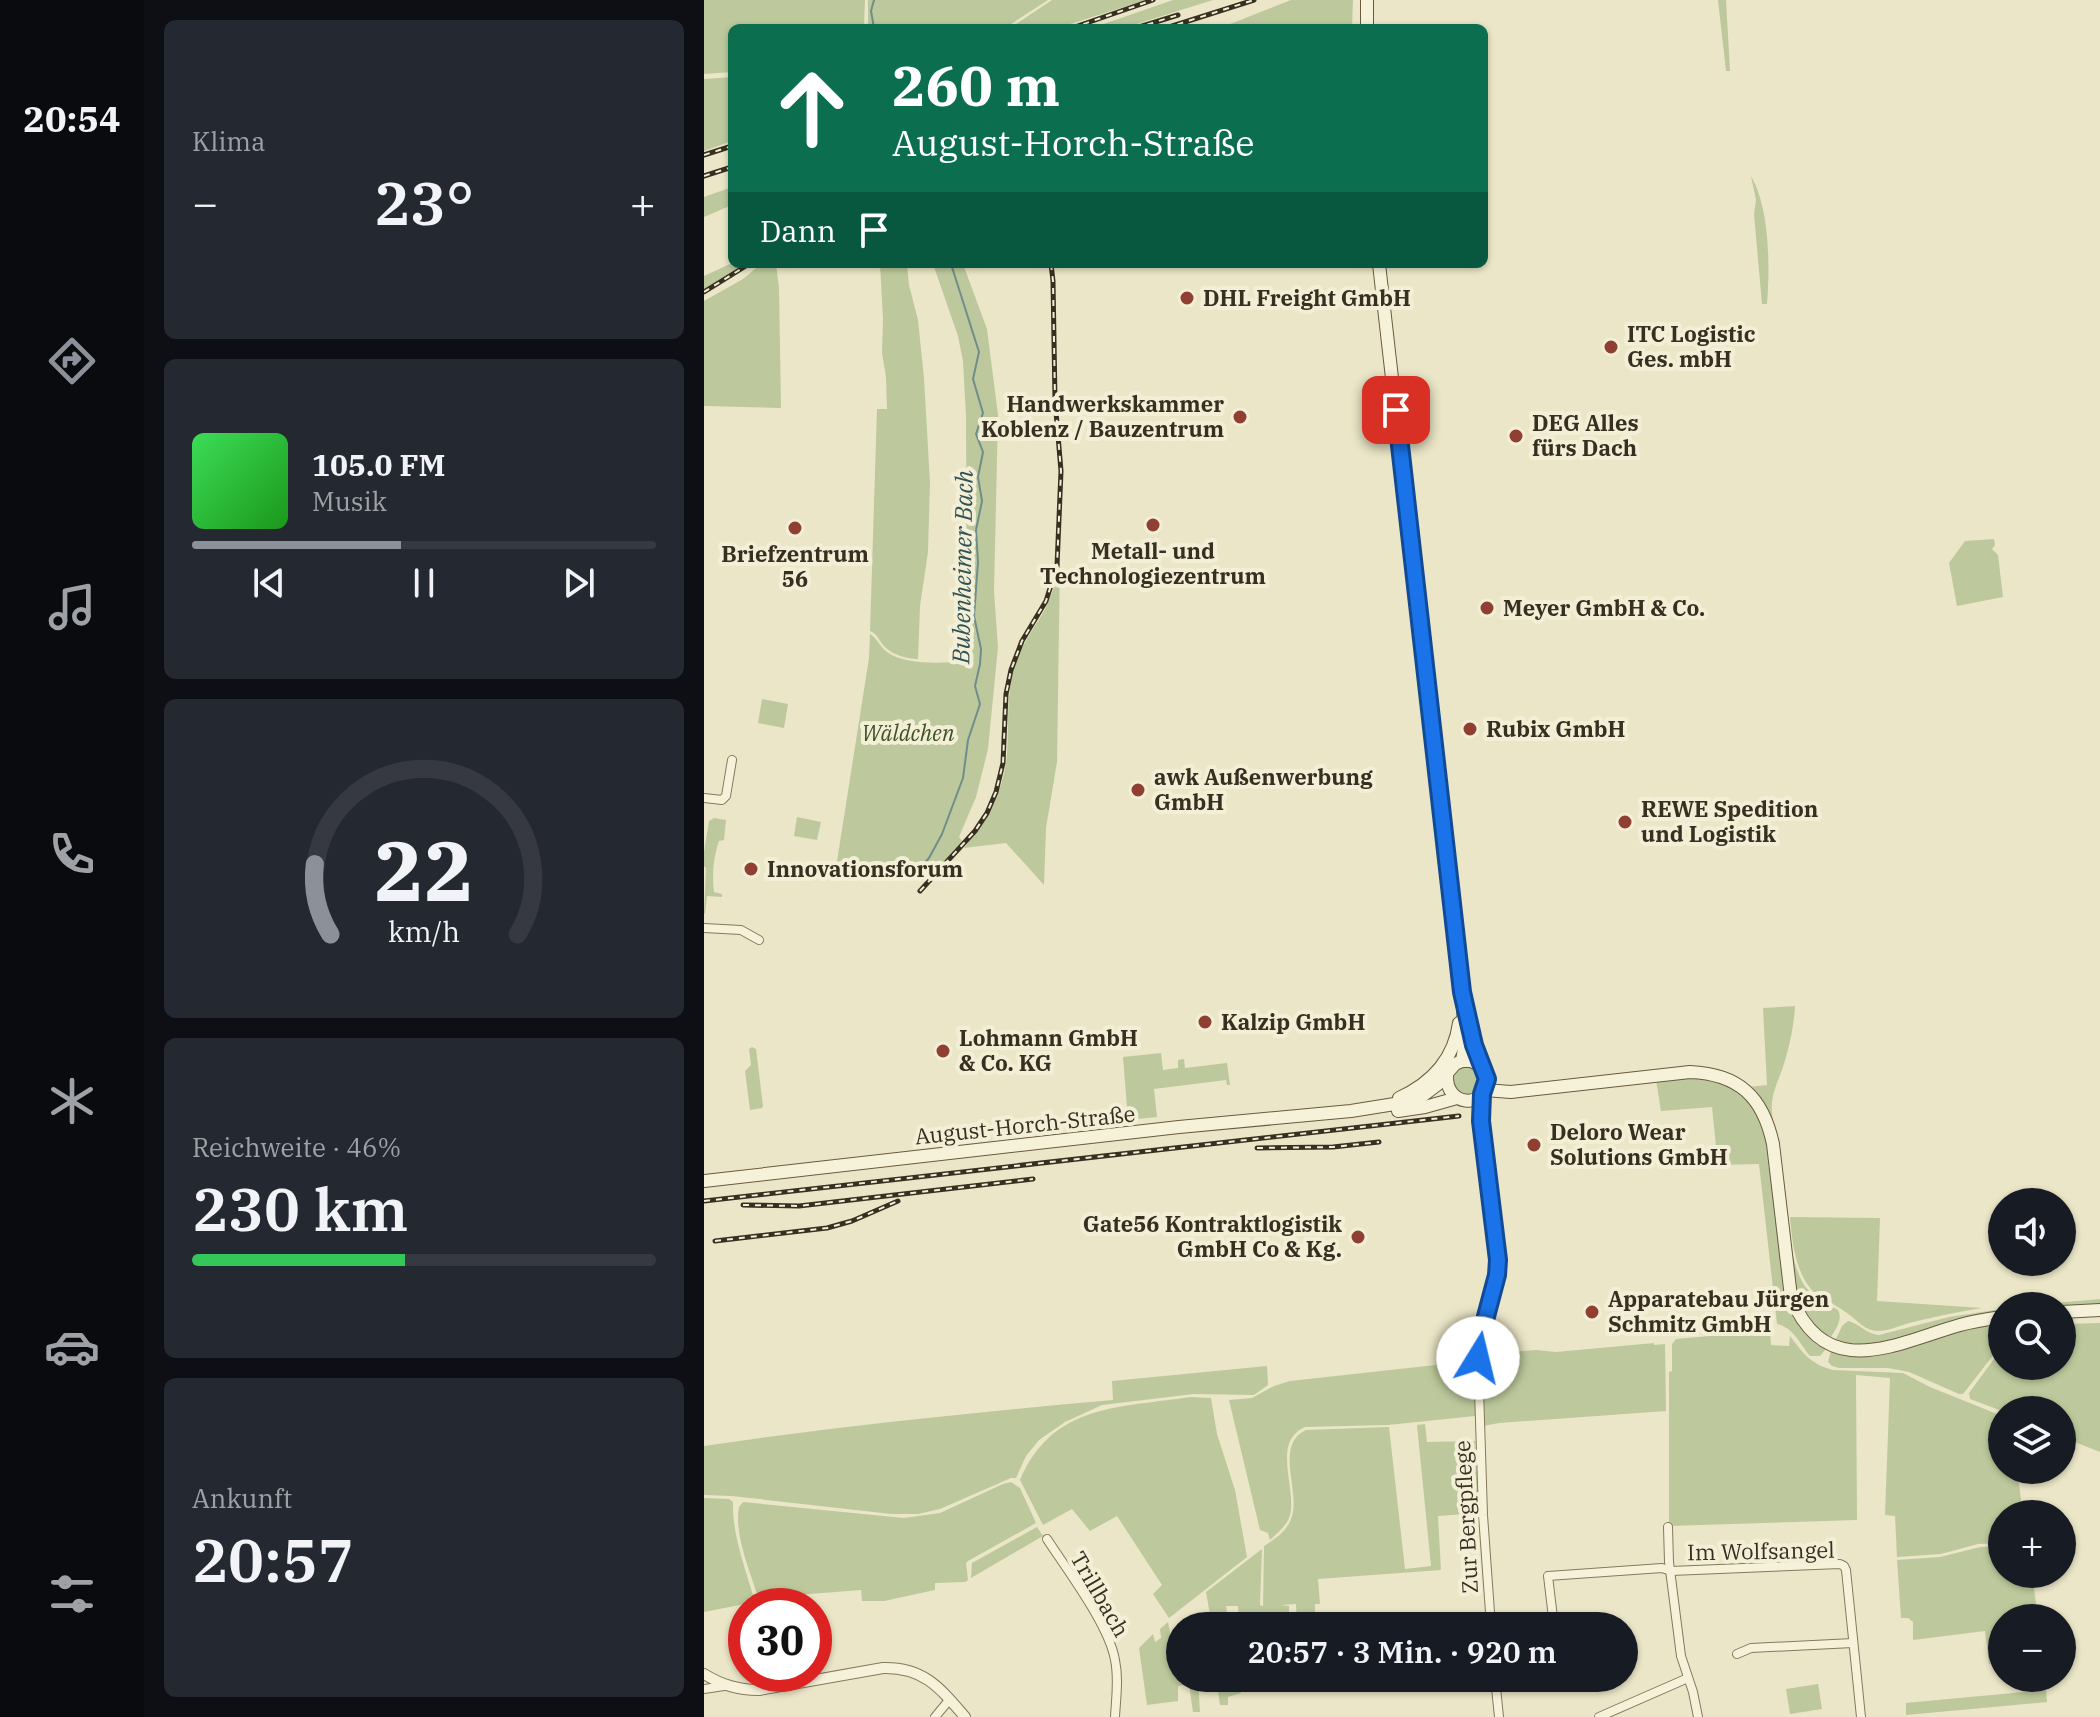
<!DOCTYPE html>
<html lang="de">
<meta charset="utf-8">
<style>
body{margin:0;font-family:"IBM Plex Serif",serif;background:#242831;color:#f1f3f6;height:100vh;display:flex;flex-direction:column;font-size:30px;white-space:nowrap}
*{box-sizing:border-box;margin:0}
p{font-size:26px;color:#9ea1a6}
.icon{flex:none;width:44px;height:44px;fill:none;stroke:currentColor;stroke-width:2;stroke-linecap:round;stroke-linejoin:round}
.map{position:relative;flex:1;overflow:hidden}
.details{display:flex;flex-direction:column;gap:20px;padding:20px;background:#0d0f14;width:560px}
.details>*{flex:none}
.guide{position:absolute;left:24px;top:24px;width:760px;height:244px;border-radius:12px;box-shadow:0 2px 6px #0004;background:#0b6e4f;color:#fff;overflow:hidden}
.buttons{position:absolute;left:1284px;top:1188px;display:grid;gap:16px}
.buttons a{display:grid;place-items:center;width:88px;height:88px;border-radius:50%;background:#171b24;box-shadow:0 2px 6px #0004;font-size:40px}
.speed{position:absolute;left:24px;top:1588px;display:flex;gap:16px;font-size:40px;font-weight:700;text-align:center}
.speed>*{display:grid;place-content:center;width:104px;height:104px;border-radius:50%;background:#171b24;box-shadow:0 2px 6px #0004;line-height:1}
.speed .limit{border:12px solid #d22;background:#fff;color:#111}
.pin{position:absolute;display:grid;place-items:center;width:68px;height:68px;color:#fff;margin:-34px;border-radius:16px;box-shadow:0 4px 12px #0006}
.me{position:absolute;width:88px;margin:-44px;rotate:9deg;stroke-linejoin:round;filter:drop-shadow(0 0 6px #0008)}
.turn{display:flex;align-items:center;gap:28px;height:168px;padding:0 32px;font-size:36px}
.turn .icon{width:104px;height:104px;stroke-width:2.5}
.turn b{display:block;font-size:56px;line-height:68px}
.then{display:flex;align-items:center;height:76px;padding:0 32px;background:#0003;gap:16px;font-size:30px}
.big{font-size:60px;font-weight:600;line-height:1.1}
.details .widget{flex:1;display:flex;flex-direction:column;justify-content:center;gap:12px;min-width:0;padding:0 28px;border-radius:12px;background:#242831}
.details .dial{align-items:center;gap:0}
.dial svg{height:208px;overflow:visible;fill:none;stroke:#363941;stroke-width:7;stroke-linecap:round;text-anchor:middle}
.dial text{fill:#f1f3f6;stroke:none}
.song{display:flex;align-items:center;gap:24px}
.cover{width:96px;height:96px;border-radius:12px;background:linear-gradient(135deg,hsl(130 70% 55%),hsl(120 70% 35%))}
.played{height:8px;border-radius:4px;background:linear-gradient(90deg,#8c9099 45%,#363941 45%)}
.keys{display:flex;justify-content:space-around;direction:ltr}
.heat{display:flex;justify-content:space-between;align-items:center;font-size:44px;direction:ltr}
.charge{height:12px;border-radius:6px;background:linear-gradient(90deg,#34c759 46%,#363941 0)}
.trip{position:absolute;left:462px;top:1612px;width:472px;height:80px;border-radius:40px;background:#171b24;box-shadow:0 2px 6px #0004;font-weight:600;line-height:80px;text-align:center}
main{display:flex;flex:1;min-height:0}
.menu{display:flex;flex-direction:column;width:144px;justify-content:space-around;align-items:center;background:#090b0e;color:#9ea1a6}
.menu .icon{width:56px;height:56px}
.menu .active{color:#8c9099}
.menu b{font-size:36px;color:#f1f3f6}
.map>svg:first-child{display:block}
.green{fill:#bdc99c}
.lines{fill:none;stroke-linecap:round;stroke-linejoin:round}
.stream{stroke:#6f8d8a;stroke-width:2}
.minor-casing{stroke:#85795e;stroke-width:10}
.tertiary-casing{stroke:#85795e;stroke-width:12}
.secondary-casing{stroke:#675a41;stroke-width:14}
.minor{stroke:#f6f2da;stroke-width:8}
.tertiary{stroke:#f6f2da;stroke-width:10}
.secondary{stroke:#f6f2da;stroke-width:12}
.rail-casing{stroke:#372f20;stroke-width:5}
.rail{stroke:#f3efd6;stroke-width:2;stroke-dasharray:6;stroke-linecap:butt}
.route-casing{stroke:#114b97;stroke-width:20}
.route{stroke:#1a73e8;stroke-width:14}
.poi-dot{fill:#904032;stroke:#f3efd6;stroke-width:3}
.labels{text-anchor:middle;stroke-width:8;stroke-linejoin:round;paint-order:stroke}
.poi-label{font-size:22px;font-weight:bold;fill:#372f20;stroke:#f3efd6;text-anchor:start}
.park-label{font-size:22px;font-style:italic;fill:#415229;stroke:#f3efd6}
.street-label{font-size:22px;fill:#372f20;stroke:#f3efd6}
.water-label{font-size:24px;font-style:italic;fill:#315255;stroke:#f3efd6}
</style>
<main>
<nav class="menu">
<b>20:54</b>
<svg class="icon active" aria-label="directions" viewBox="0 0 24 24"><path d="M12 3l9 9-9 9-9-9zM9 14v-3h6M13 9l2 2-2 2"/></svg>
<svg class="icon" aria-label="music" viewBox="0 0 24 24"><path d="M9 18V5l10-2v13"/><circle cx="6" cy="18" r="3"/><circle cx="16" cy="16" r="3"/></svg>
<svg class="icon" aria-label="phone" viewBox="0 0 24 24"><path d="M5 4h4l2 5-3 2q2 4 5 5l2-3 5 2v4C11 20 4 13 5 4z"/></svg>
<svg class="icon" aria-label="climate" viewBox="0 0 24 24"><path d="M12 3v18M4 7l16 10M4 17L20 7"/></svg>
<svg class="icon" aria-label="car" viewBox="0 0 24 24"><path d="M5 17H2v-5l4-1 3-4h7l3 4 3 1v5h-3M9 17h6M6 11h13"/><circle cx="7" cy="17" r="2"/><circle cx="17" cy="17" r="2"/></svg>
<svg class="icon" aria-label="filters" viewBox="0 0 24 24"><path d="M4 7h16M4 17h16"/><circle cx="9" cy="7" r="2"/><circle cx="15" cy="17" r="2"/></svg>
</nav>
<section class="details">
<div class="widget"><p>Klima</p>
<div class="heat"><a>−</a><b class="big">23°</b><a>+</a></div>
</div>
<div class="widget">
<div class="song"><i class="cover"></i><div><b>105.0 FM</b><p>Musik</p></div></div>
<div class="played"></div>
<div class="keys"><svg class="icon" aria-label="previous" viewBox="0 0 24 24"><path d="M18 5L8 12l10 7zM5 5v14"/></svg><svg class="icon" aria-label="pause" viewBox="0 0 24 24"><path d="M8 5v14M16 5v14"/></svg><svg class="icon" aria-label="next" viewBox="0 0 24 24"><path d="M6 5l10 7-10 7zM19 5v14"/></svg></div>
</div>
<div class="widget dial"><svg viewBox="0 0 100 80">
<path d="M14 69A42 42 0 1 1 86 69"/>
<path d="M14 69A42 42 0 0 1 8 42" stroke="#8c9099"/>
<text x="50" y="56" font-size="32" font-weight="700">22</text>
<text x="50" y="72" font-size="11">km/h</text>
</svg></div>
<div class="widget"><p>Reichweite · 46%</p><b class="big">230 km</b><div class="charge"></div></div>
<div class="widget"><p>Ankunft</p><b class="big">20:57</b></div>
</section>
<div class="map">
<svg width="1396" height="1717" viewBox="0 0 1396 1717">
<rect width="100%" height="100%" fill="#ebe6c7"/>
<g class="green">
<polygon points="0,0 161,0 160,28 28,28 28,72 0,74"/>
<polygon points="164,0 344,0 301,28 164,28"/>
<polygon points="348,0 442,0 363,25 356,24 344,28 306,28"/>
<polygon points="469,0 509,0 420,28 388,28"/>
<polygon points="587,0 649,0 648,28 516,28"/>
<polygon points="1014,0 1022,0 1026,71 1022,71"/>
<polygon points="28,77 28,141 0,151 0,79"/>
<path d="M 1047,176 C 1066,209 1066,267 1063,304 L 1058,304 L 1050,214 L 1052,200 Z"/>
<polygon points="28,187 28,205 0,217 0,197"/>
<polygon points="28,263 40,264 0,289 0,276"/>
<polygon points="57,264 72,264 75,288 77,408 0,406 0,301 39,279"/>
<path d="M 176,264 L 203,264 L 205,285 L 214,320 L 220,378 L 226,483 L 224,552 L 216,606 L 214,659 C 203,659 189,655 181,647 C 174,640 175,635 166,631 L 173,409 L 183,409 L 182,377 L 178,353 L 179,319 Z"/>
<path d="M 229,264 L 259,264 L 283,329 L 294,415 L 290,592 L 294,647 L 284,749 L 272,797 L 255,837 L 258,841 L 230,872 L 174,877 L 131,874 L 165,658 L 166,634 C 173,638 176,647 183,652 C 202,666 241,663 263,661 L 262,416 L 259,361 L 254,336 Z"/>
<polygon points="1290,539 1291,545 1288,549 1294,555 1299,597 1253,606 1245,563 1261,541"/>
<path d="M 356,561 L 353,762 L 342,828 L 340,885 L 302,843 L 260,848 C 283,820 300,790 303,754 C 305,725 302,696 310,668 C 316,647 328,631 339,613 C 348,597 352,579 356,561 Z"/>
<polygon points="58,699 84,704 80,728 54,723"/>
<polygon points="93,817 117,822 113,840 90,836"/>
<path d="M 10,818 L 22,820 L 20,840 L 15,841 C 9,858 8,875 10,892 L 18,894 L 18,897 L 3,896 L 1,914 L 0,913 L 2,868 L 0,866 L 0,852 L 5,821 Z"/>
<path d="M 1091,1006 C 1090,1023 1087,1040 1082,1057 C 1074,1086 1063,1095 1070,1126 L 1045,1087 L 1063,1085 L 1059,1008 Z"/>
<polygon points="48,1047 52,1049 59,1106 58,1108 46,1110 41,1071 47,1065 45,1049"/>
<polygon points="457,1053 459,1070 474,1068 474,1060 480,1059 481,1068 523,1063 526,1085 523,1085 522,1080 450,1089 453,1117 424,1120 419,1057"/>
<circle cx="763" cy="1081" r="15"/>
<path d="M 977,1076 L 1022,1081 L 1050,1103 L 1062,1134 L 1067,1165 L 1080,1283 L 1089,1314 L 1096,1325 L 1113,1342 L 1112,1344 L 1122,1349 L 1116,1356 L 1106,1356 C 1096,1344 1089,1327 1073,1324 L 1055,1164 L 1014,1165 L 1008,1107 L 957,1111 L 952,1080 Z"/>
<path d="M 1086,1217 L 1176,1218 L 1173,1301 L 1278,1308 C 1253,1312 1229,1317 1205,1323 C 1195,1326 1184,1331 1174,1331 C 1161,1331 1153,1320 1143,1313 C 1133,1305 1121,1301 1111,1293 C 1092,1276 1088,1242 1086,1217 Z"/>
<path d="M 1086,1245 C 1097,1285 1097,1290 1134,1310 C 1139,1319 1132,1329 1127,1337 C 1120,1332 1114,1330 1107,1324 C 1088,1304 1089,1270 1086,1245 Z"/>
<polygon points="1396,1299 1396,1306 1317,1306"/>
<path d="M 1298,1309 L 1298,1313 L 1175,1346 L 1143,1343 L 1132,1339 L 1138,1326 L 1144,1321 C 1155,1323 1162,1334 1175,1335 L 1245,1317 Z"/>
<path d="M 1298,1321 L 1298,1344 L 1259,1394 L 1255,1394 L 1205,1372 L 1184,1368 L 1135,1368 L 1128,1366 L 1124,1362 L 1127,1351 L 1137,1355 L 1138,1353 C 1175,1364 1214,1343 1249,1332 C 1265,1328 1282,1325 1298,1321 Z"/>
<polygon points="1396,1323 1396,1452 1358,1437 1358,1410 1298,1411 1266,1399 1265,1393 1298,1348 1298,1366 1358,1366 1358,1324"/>
<path d="M 1050,1332 L 1066,1332 L 1067,1345 L 1085,1346 L 1086,1336 C 1100,1354 1106,1364 1129,1370 L 1199,1373 L 1226,1387 L 1298,1416 L 1298,1470 L 1313,1470 L 1319,1514 L 1298,1514 L 1298,1543 L 1274,1544 L 1237,1554 L 1193,1557 L 1191,1516 L 1181,1515 L 1186,1378 L 1152,1375 L 1153,1520 L 965,1526 L 965,1372 L 968,1371 L 968,1344 L 972,1339 Z"/>
<polygon points="950,1343 950,1345 961,1344 962,1411 795,1423 779,1426 777,1361 783,1360 782,1354 832,1350 852,1352"/>
<path d="M 768,1361 L 771,1362 L 771,1416 L 684,1425 L 601,1427 C 567,1442 593,1488 586,1515 C 583,1526 574,1532 566,1540 L 564,1533 L 556,1530 L 525,1400 L 548,1398 L 570,1386 L 586,1381 Z"/>
<path d="M 563,1366 L 564,1385 L 550,1395 L 490,1394 L 398,1405 L 361,1422 L 335,1440 L 322,1456 L 312,1478 L 307,1478 L 236,1509 L 214,1514 L 187,1514 L 28,1496 L 0,1495 L 0,1446 C 136,1426 272,1412 409,1400 L 408,1381 Z"/>
<path d="M 486,1397 L 507,1398 L 513,1434 L 531,1490 L 543,1557 L 465,1618 L 449,1594 L 458,1585 L 413,1516 L 386,1531 L 368,1509 L 339,1525 L 316,1480 C 349,1403 416,1408 486,1397 Z"/>
<path d="M 721,1424 L 723,1442 L 771,1441 L 775,1513 L 734,1516 L 737,1570 L 614,1579 L 616,1604 L 611,1604 L 611,1626 L 593,1626 L 592,1604 L 577,1605 L 585,1606 L 585,1626 L 535,1626 L 534,1606 L 522,1606 L 525,1626 L 508,1626 L 502,1592 L 558,1549 L 556,1605 L 559,1606 L 560,1546 C 571,1539 582,1532 587,1519 C 598,1494 569,1445 602,1430 L 685,1427 L 701,1569 L 727,1566 L 713,1425 Z"/>
<path d="M 307,1482 L 316,1488 L 332,1523 L 264,1561 L 262,1563 L 264,1580 L 261,1582 L 231,1583 L 231,1590 L 180,1601 L 158,1601 L 157,1590 L 54,1598 C 46,1570 30,1536 35,1507 L 39,1502 L 200,1518 L 236,1513 L 299,1484 Z"/>
<path d="M 0,1498 L 25,1499 L 29,1502 C 28,1536 42,1570 51,1602 L 0,1612 Z"/>
<polygon points="333,1527 339,1536 267,1578 268,1563"/>
<polygon points="1298,1546 1298,1574 1328,1574 1334,1618 1298,1618 1298,1662 1285,1664 1281,1631 1209,1640 1209,1622 1204,1618 1197,1618 1193,1560 1236,1557 1276,1547"/>
<polygon points="464,1622 470,1654 476,1654 476,1678 494,1678 496,1712 489,1712 485,1684 474,1686 474,1701 443,1705 435,1648 449,1634 451,1642 457,1638 456,1629"/>
<polygon points="512,1678 535,1678 537,1693 524,1697 524,1705 516,1705"/>
<polygon points="1114,1684 1118,1709 1086,1714 1082,1689"/>
<polygon points="1342,1690 1343,1702 1202,1715 1202,1703"/>
</g>
<g class="lines">
<g class="stream">
<polyline points="170,28 167,11 170,0"/>
<polyline points="217,867 225,858 238,834 259,778 264,740 276,704 271,686 276,664 277,649 270,616 274,562 272,530 278,501 274,477 279,452 272,434 279,413 269,379 275,352 247,264"/>
</g>
<defs>
<g id="minor">
<polyline points="0,798 18,800 22,796 28,760"/>
<polyline points="0,928 37,930 55,940"/>
<path d="M 778,1095 L 777,1121 L 794,1260 C 792,1294 777,1323 774,1358 L 779,1515 L 787,1626"/>
<polyline points="964,1527 965,1562 977,1656 989,1692 994,1717"/>
<path d="M 343,1539 C 363,1570 405,1625 411,1660 C 415,1679 412,1698 411,1717"/>
<polyline points="52,1599 53,1606"/>
<polyline points="850,1626 844,1576 958,1568 967,1571 1136,1564 1140,1566 1142,1570 1157,1717"/>
<polyline points="1033,1654 1047,1648 1149,1643"/>
<polyline points="66,1674 69,1688"/>
<polyline points="791,1678 795,1717"/>
<polyline points="0,1689 20,1686"/>
<polyline points="231,1717 246,1699"/>
<polyline points="895,1717 984,1678"/>
</g>
<path id="tertiary" d="M 0,1674 C 18,1685 34,1690 55,1690 L 179,1668 C 220,1667 236,1688 261,1717"/>
<g id="secondary">
<polyline points="663,28 663,0"/>
<polyline points="675,264 758,992 761,1042 758,1061"/>
<path d="M 743,1076 C 742,1106 780,1109 783,1083 C 783,1075 779,1071 776,1065 C 770,1053 768,1039 765,1027"/>
<path d="M 781,1090 L 807,1092 L 986,1072 C 1035,1074 1059,1097 1069,1144 L 1087,1297 C 1122,1384 1192,1343 1256,1325 C 1270,1321 1284,1319 1298,1317"/>
<path d="M 695,1098 C 728,1083 750,1060 755,1023"/>
<polyline points="694,1111 721,1107 753,1098"/>
<polyline points="0,1181 475,1127 647,1111 703,1102 717,1097 733,1085 751,1064 758,1061 767,1061 777,1066"/>
<polyline points="1358,1312 1396,1310"/>
</g>
</defs>
<use href="#minor" class="minor-casing"/>
<use href="#tertiary" class="tertiary-casing"/>
<use href="#secondary" class="secondary-casing"/>
<use href="#minor" class="minor"/>
<use href="#tertiary" class="tertiary"/>
<use href="#secondary" class="secondary"/>
<defs>
<g id="rail">
<polyline points="352,28 354,27"/>
<polyline points="368,28 449,0"/>
<polyline points="432,28 474,15"/>
<polyline points="462,28 550,0"/>
<polyline points="0,155 28,146"/>
<polyline points="0,176 28,167"/>
<polyline points="0,292 45,264"/>
<polyline points="216,891 271,831 283,813 292,792 299,763 302,694 307,670 318,641 342,601 353,566 357,471 351,400 349,281 347,264"/>
<polyline points="553,1148 629,1147 675,1142"/>
<polyline points="0,1201 755,1116"/>
<polyline points="39,1205 95,1206 329,1179"/>
<polyline points="11,1241 123,1228 148,1221 194,1201"/>
</g>
</defs>
<use href="#rail" class="rail-casing"/>
<use href="#rail" class="rail"/>
</g>
<g class="lines">
<defs>
<polyline id="route" points="692,410 758,992 770,1045 783,1079 778,1094 777,1121 794,1260 793,1275 776,1339 774,1358"/>
</defs>
<use href="#route" class="route-casing"/>
<use href="#route" class="route"/>
</g>
<g class="poi-dot">
<circle cx="483" cy="298" r="8"/>
<circle cx="907" cy="347" r="8"/>
<circle cx="536" cy="417" r="8"/>
<circle cx="812" cy="436" r="8"/>
<circle cx="449" cy="525" r="8"/>
<circle cx="91" cy="528" r="8"/>
<circle cx="783" cy="608" r="8"/>
<circle cx="766" cy="729" r="8"/>
<circle cx="434" cy="790" r="8"/>
<circle cx="921" cy="822" r="8"/>
<circle cx="47" cy="869" r="8"/>
<circle cx="501" cy="1022" r="8"/>
<circle cx="239" cy="1051" r="8"/>
<circle cx="830" cy="1145" r="8"/>
<circle cx="654" cy="1237" r="8"/>
<circle cx="888" cy="1312" r="8"/>
</g>
<g class="labels">
<g class="poi-label">
<text x="499" y="306">DHL Freight GmbH</text>
<text x="923" y="342">ITC Logistic<tspan x="923" dy="25">Ges. mbH</tspan></text>
<text x="520" y="412" text-anchor="end">Handwerkskammer<tspan x="520" dy="25">Koblenz / Bauzentrum</tspan></text>
<text x="828" y="431">DEG Alles<tspan x="828" dy="25">fürs Dach</tspan></text>
<text x="449" y="559" text-anchor="middle">Metall- und<tspan x="449" dy="25">Technologiezentrum</tspan></text>
<text x="91" y="562" text-anchor="middle">Briefzentrum<tspan x="91" dy="25">56</tspan></text>
<text x="799" y="616">Meyer GmbH &amp; Co.</text>
<text x="782" y="737">Rubix GmbH</text>
<text x="450" y="785">awk Außenwerbung<tspan x="450" dy="25">GmbH</tspan></text>
<text x="937" y="817">REWE Spedition<tspan x="937" dy="25">und Logistik</tspan></text>
<text x="63" y="877">Innovationsforum</text>
<text x="517" y="1030">Kalzip GmbH</text>
<text x="255" y="1046">Lohmann GmbH<tspan x="255" dy="25">&amp; Co. KG</tspan></text>
<text x="846" y="1140">Deloro Wear<tspan x="846" dy="25">Solutions GmbH</tspan></text>
<text x="638" y="1232" text-anchor="end">Gate56 Kontraktlogistik<tspan x="638" dy="25">GmbH Co &amp; Kg.</tspan></text>
<text x="904" y="1307">Apparatebau Jürgen<tspan x="904" dy="25">Schmitz GmbH</tspan></text>
</g>
<g class="park-label">
<text x="204" y="741">Wäldchen</text>
</g>
<g class="street-label">
<text transform="translate(321 1125) rotate(-6)" y="8">August-Horch-Straße</text>
<text transform="translate(762 1517) rotate(-93)" y="8">Zur Bergpflege</text>
<text transform="translate(1057 1551) rotate(-1)" y="8">Im Wolfsangel</text>
<text transform="translate(396 1594) rotate(60)" y="8">Trillbach</text>
</g>
<g class="water-label">
<text transform="translate(259 567) rotate(-89)" y="8">Bubenheimer Bach</text>
</g>
</g>
</svg>
<div class="buttons">
<a><svg class="icon" aria-label="sound" viewBox="0 0 24 24"><path d="M4 9h4l5-4v14l-5-4H4zM17 9q2 3 0 6"/></svg></a>
<a><svg class="icon" aria-label="search" viewBox="0 0 24 24"><circle cx="10" cy="10" r="6"/><path d="M15 15l6 6"/></svg></a>
<a><svg class="icon" aria-label="layers" viewBox="0 0 24 24"><path d="M12 4l9 5-9 5-9-5zM3 14l9 5 9-5"/></svg></a>
<a>+</a>
<a>−</a>
</div>
<div class="speed"><div class="limit">30</div></div>
<div class="pin" style="left:692px;top:410px;background:#d93025"><svg class="icon" aria-label="arrive" viewBox="0 0 24 24"><path d="M6 21V4h12l-3 4 3 4H6"/></svg></div>
<svg class="me" style="left:774px;top:1358px" viewBox="-20 -20 40 40"><circle r="19" fill="#fff"/><path d="M0-13L10 11 0 6-10 11z" fill="#1a73e8"/></svg>
<div class="trip">20:57 · 3 Min. · 920 m</div>
<div class="guide">
<div class="turn"><svg class="icon" aria-label="ahead" viewBox="0 0 24 24"><path d="M12 20V5M6 11l6-6 6 6"/></svg><div><b>260 m</b>August-Horch-Straße</div></div>
<div class="then">Dann<svg class="icon" aria-label="arrive" viewBox="0 0 24 24"><path d="M6 21V4h12l-3 4 3 4H6"/></svg></div>
</div>
</div>
</main>
